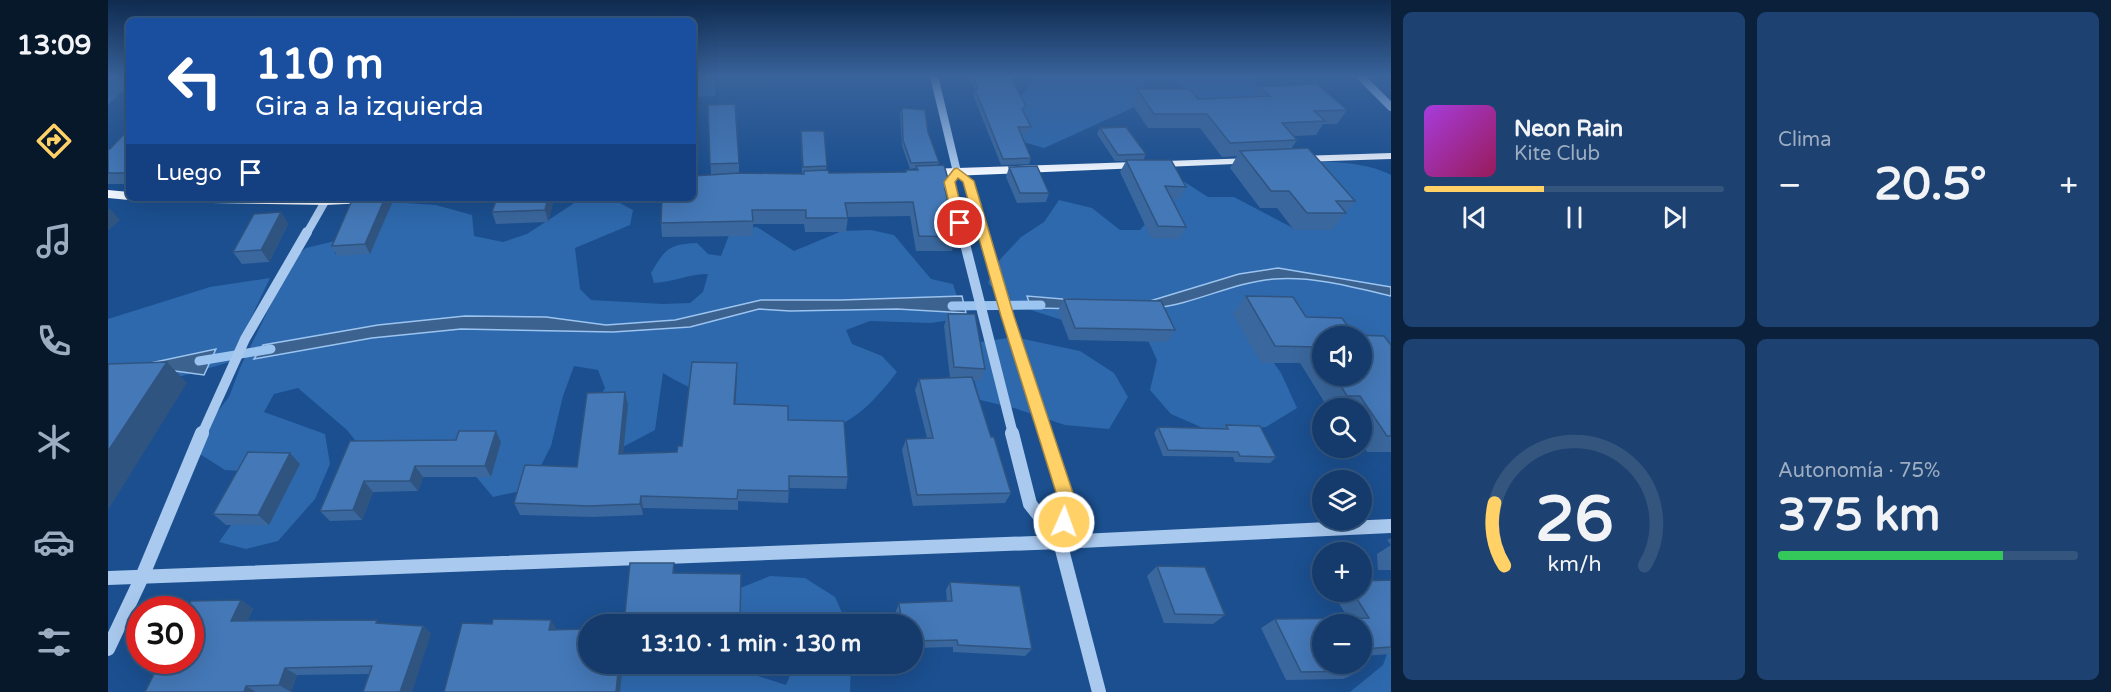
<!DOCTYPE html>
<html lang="es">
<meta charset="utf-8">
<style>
body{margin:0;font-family:"Varela Round",sans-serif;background:#1d4271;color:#f1f3f6;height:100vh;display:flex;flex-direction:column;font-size:22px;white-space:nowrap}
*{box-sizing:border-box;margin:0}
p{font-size:20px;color:#9dadc1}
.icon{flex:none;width:33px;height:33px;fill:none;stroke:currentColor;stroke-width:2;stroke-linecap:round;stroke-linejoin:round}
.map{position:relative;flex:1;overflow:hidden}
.panel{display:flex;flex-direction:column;gap:12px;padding:12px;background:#0b203b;width:720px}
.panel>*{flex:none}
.hud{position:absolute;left:18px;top:18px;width:570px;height:183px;border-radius:9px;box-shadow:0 6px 24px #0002,0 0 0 2px #33557e;background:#1a4fa0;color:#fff;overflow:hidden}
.buttons{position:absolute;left:1204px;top:326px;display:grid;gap:12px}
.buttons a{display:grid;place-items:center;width:60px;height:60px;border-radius:50%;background:#143b6b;box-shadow:0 6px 24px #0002,0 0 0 2px #33557e;font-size:30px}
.speed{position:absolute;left:18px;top:596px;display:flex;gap:12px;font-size:30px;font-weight:700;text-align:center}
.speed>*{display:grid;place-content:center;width:78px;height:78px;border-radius:50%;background:#143b6b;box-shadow:0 6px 24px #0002,0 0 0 2px #33557e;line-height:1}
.speed .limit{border:9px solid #d22;background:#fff;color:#111}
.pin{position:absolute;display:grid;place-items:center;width:51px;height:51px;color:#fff;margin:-26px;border:3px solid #fff;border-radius:50%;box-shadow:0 2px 6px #0007}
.me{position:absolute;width:66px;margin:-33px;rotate:2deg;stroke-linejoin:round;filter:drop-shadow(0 0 4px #0008)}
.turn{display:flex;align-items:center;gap:21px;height:126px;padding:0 30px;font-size:27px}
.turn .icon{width:78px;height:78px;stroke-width:2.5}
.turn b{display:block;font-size:42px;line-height:51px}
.then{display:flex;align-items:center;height:57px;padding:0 30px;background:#0003;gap:12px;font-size:22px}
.big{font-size:45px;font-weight:700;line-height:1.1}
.panel .card{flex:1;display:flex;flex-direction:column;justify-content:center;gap:9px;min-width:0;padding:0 21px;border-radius:9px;background:#1d4271}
.panel .dial{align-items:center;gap:0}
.dial svg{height:156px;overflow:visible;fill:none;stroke:#33557e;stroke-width:7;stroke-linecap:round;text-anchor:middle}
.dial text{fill:#f1f3f6;stroke:none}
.song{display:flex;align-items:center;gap:18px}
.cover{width:72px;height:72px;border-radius:9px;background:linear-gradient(135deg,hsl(280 70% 55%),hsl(330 70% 35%))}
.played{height:6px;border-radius:3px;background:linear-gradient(90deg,#ffd166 40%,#33557e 40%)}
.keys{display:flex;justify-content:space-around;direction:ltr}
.heat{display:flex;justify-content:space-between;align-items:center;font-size:33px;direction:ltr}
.charge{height:9px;border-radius:4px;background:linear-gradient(90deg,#34c759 75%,#33557e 0)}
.panel .tiles{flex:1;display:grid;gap:12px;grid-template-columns:repeat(2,1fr)}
.trip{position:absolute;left:470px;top:614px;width:345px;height:60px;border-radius:30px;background:#143b6b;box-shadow:0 6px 24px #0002,0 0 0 2px #33557e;font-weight:700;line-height:60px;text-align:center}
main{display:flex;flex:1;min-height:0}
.tab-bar{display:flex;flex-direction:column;width:108px;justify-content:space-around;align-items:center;background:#08182b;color:#9dadc1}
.tab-bar .icon{width:42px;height:42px}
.tab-bar .current{color:#ffd166}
.tab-bar b{font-size:27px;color:#f1f3f6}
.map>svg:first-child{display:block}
.green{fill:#2e69ad}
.water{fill:#3c6290;stroke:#9cc4f0;stroke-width:1.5}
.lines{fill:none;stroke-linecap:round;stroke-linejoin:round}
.stream{stroke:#9cc4f0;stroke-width:9}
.minor-far2{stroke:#a9c9ee;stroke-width:8}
.minor-far1{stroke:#a9c9ee;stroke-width:10}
.minor{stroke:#a9c9ee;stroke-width:14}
.major{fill:#f0f6ff;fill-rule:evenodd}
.wall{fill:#3a679d;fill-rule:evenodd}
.shaded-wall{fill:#305480}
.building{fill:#4478b7;stroke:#305480;stroke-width:1.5}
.route{fill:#ffd166;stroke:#a68842;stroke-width:1.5}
</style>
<main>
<nav class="tab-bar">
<b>13:09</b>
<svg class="icon current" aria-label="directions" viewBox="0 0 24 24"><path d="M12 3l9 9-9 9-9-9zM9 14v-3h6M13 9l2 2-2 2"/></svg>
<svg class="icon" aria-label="music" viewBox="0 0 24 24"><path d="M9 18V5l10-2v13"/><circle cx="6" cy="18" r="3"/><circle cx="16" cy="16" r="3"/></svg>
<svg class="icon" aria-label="phone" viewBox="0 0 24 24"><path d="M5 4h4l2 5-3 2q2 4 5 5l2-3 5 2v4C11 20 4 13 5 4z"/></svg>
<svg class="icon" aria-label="climate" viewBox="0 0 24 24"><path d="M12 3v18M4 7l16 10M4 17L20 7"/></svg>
<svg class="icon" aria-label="car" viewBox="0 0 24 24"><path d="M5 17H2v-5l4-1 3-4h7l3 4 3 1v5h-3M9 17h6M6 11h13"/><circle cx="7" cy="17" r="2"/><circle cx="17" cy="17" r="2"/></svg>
<svg class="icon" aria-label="filters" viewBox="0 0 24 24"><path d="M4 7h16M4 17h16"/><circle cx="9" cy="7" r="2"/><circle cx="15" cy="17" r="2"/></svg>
</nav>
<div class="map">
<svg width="1283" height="692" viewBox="0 0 1283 692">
<rect width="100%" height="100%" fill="#1b4f8f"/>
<g class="green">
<polygon points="0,76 21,76 21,85 0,105"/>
<polygon points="585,76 607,76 607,96 585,97"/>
<polygon points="929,76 1143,76 1149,85 1165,98 1095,101 1065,80 1037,80 1031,105 936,148 892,135 910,100"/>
<path d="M 1190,160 C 1219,162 1257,161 1283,175 L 1283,371 L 1254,336 L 1231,336 L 1195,315 L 1151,342 L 1173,373 L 1189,408 L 1158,427 L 1104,432 L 1063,414 L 1042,390 L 1049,360 L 1038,336 L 954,320 L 898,302 L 880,283 L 886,266 L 913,237 L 936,222 L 951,200 L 984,208 L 1012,230 L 1032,230 L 1075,181 L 1100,197 L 1126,197 L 1187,229 Z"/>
<path d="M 502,198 L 525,210 L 522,225 L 467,248 L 472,289 L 483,300 L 555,304 L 582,303 L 595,292 L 600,274 C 581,274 565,282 546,283 L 543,273 C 557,249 561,244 589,243 L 600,254 L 613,256 L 623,230 L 649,227 L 686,251 L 734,231 L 763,230 L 786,235 L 823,279 L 845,284 L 856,318 L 823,323 L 762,321 L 738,330 L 744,344 L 774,356 L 789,372 C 768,399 748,422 714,432 C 706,434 692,427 683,424 C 638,411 595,397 555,373 L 547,430 L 511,449 L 482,413 L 497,388 L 490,370 L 466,366 L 455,396 L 443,446 L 421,489 L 385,497 L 365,473 L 260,457 L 239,430 L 190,388 L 166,394 L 156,412 L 217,434 L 222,464 L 207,499 L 170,541 L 138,549 L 111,542 L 137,505 L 148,472 L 117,470 L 87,451 L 99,425 L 121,397 L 132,368 L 185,259 L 198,248 L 227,241 L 227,254 L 241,255 L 265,201 L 328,205 L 364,215 L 366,236 L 395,242 L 419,234 L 471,200 Z"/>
<polygon points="162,278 122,362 70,377 0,388 0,319 102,287"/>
<polygon points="906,337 972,351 1006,373 1020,397 1001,429 957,425 906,408 872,400 863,369 873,342"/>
<polygon points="662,576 697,578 727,597 739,624 609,624 617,594"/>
<polygon points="1283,643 1283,692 1242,692 1275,665"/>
<polygon points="527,663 610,663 678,685 687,663 743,663 742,692 462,692"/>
</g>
<g class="water">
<path d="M 1170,268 L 1283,287 L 1283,296 C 1245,287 1206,276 1166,279 C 1125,282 1087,304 1046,308 C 1006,312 963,308 923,308 L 919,296 L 991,302 L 1042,301 L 1131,274 Z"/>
<polygon points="854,296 858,313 789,309 682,311 651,309 582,327 505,332 353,329 264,338 146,359 155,345 270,325 357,316 438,317 498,325 567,320 653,300 733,300"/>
<polygon points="108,349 96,375 67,371 0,372"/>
</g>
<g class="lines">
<g class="stream">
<polyline points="844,306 933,305"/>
<polyline points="91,361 163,349"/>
</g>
<g class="minor-far2">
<polyline points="826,76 849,172 860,181 875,233"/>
<polyline points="1252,76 1283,107"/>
<polyline points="849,172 842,182 855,233"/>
<polyline points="199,233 219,198"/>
</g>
<g class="minor-far1">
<polyline points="854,232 905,434"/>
<polyline points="875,232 937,434"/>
<polyline points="94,434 137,339 199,232"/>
</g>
<g class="minor">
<polyline points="904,433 922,504 952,542 991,692"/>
<polyline points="937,433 959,502 952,542"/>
<polyline points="0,578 952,542 1283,526"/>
<polyline points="0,649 34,577 94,433"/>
</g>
<g class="major">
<polygon points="1283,153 1283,159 1191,162 1185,159 1191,156"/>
<polygon points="1146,158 1150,159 1150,163 819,177 813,173 819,169"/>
<polygon points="0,190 21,192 21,198 26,198 21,200 0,198"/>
<polygon points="40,198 282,198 276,202 218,205 46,202"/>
</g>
</g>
<g class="wall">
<polygon points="863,76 902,76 916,112 923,127 921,133 913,133 923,158 921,164 893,165 865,95 867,90 862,79"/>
<polygon points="1277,76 1283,76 1283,81"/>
<polygon points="1152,87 1239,110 1229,124 1215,124 1208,135 1185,136 1189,140 1183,149 1247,201 1224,230 1186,230 1169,208 1152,208 1122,168 1129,156 1114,157 1092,128 1040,128 1023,103 1029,89 1090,99 1146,97"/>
<polygon points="600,105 631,163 631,173 696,174 696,173 694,173 693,131 719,166 718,170 721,173 797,172 798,170 808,170 808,168 802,169 794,146 792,114 794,108 820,132 831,162 830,166 843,189 840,201 848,237 844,251 808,251 802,216 740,217 738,232 697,232 696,224 645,224 645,236 554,237 553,223 603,175"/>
<polygon points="992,128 1038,154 1035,160 1078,187 1071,199 1063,199 1078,227 1071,239 1043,238 1012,172 1018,161 1007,161 989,134"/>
<polygon points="21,129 21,184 0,184 0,149 2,149"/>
<polygon points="901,167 941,193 938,202 909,203 898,177"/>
<polygon points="446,199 440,222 388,224 384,212"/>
<polygon points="284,203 262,254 229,256 224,246"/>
<polygon points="173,212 180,224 161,262 134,264 125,252"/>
<path d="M 1138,296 L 1246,335 L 1283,345 L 1283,452 L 1259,452 L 1254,444 L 1254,408 L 1220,408 L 1192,363 L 1153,363 L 1125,314 ZM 1215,336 L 1254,375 L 1215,375 Z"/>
<polygon points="956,299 1067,330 1059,342 961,340 950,311"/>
<polygon points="840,314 877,369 873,381 865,380 883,437 903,493 897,503 805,506 794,450 798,439 819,438 807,390 811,379 842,378 836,326"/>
<polygon points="629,363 628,404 680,420 740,477 738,489 681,488 680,503 630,501 630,510 535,508 535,515 485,517 412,515 406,503 469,467 520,405 515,453 569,452"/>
<polygon points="1118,425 1168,457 1162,463 1127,462 1125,457 1055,456 1046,433 1050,427 1115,428"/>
<polygon points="388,431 393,442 383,477 315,477 310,491 265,492 254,520 222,521 212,511 242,441 348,440"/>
<polygon points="182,453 192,464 161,525 118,525 105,514"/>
<polygon points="1283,538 1283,570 1270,570 1269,554 1283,545 1279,540"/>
<polygon points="1049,566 1117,615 1105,624 1056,623 1039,576"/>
<polygon points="568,573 633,574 632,624 516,624"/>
<polygon points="1283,580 1283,654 1254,656 1254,624 1215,624 1252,671 1235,679 1178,680 1153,628 1167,619 1240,618 1224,592 1254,591"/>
<polygon points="842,582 924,649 917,656 845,652 845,647 804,648 804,624 789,624 788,611 791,603 839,602 838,590"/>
<polygon points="133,600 145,609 139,621 273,624 315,626 323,634 261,674 189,675 183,692 37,692"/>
</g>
<g class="shaded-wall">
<polygon points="277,198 281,198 284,203 262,254 257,244"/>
<polygon points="440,198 445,198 446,199 440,222 437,210"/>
<polygon points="2,208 12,220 0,231 0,210"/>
<polygon points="173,212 180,224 161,262 153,250"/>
<polygon points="59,362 79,383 0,510 0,451"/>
<polygon points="629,363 629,376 627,417 626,404"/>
<polygon points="517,392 520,405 514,465 511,454"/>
<polygon points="388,431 393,442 383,477 377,466"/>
<polygon points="182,453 192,464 161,525 150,515"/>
<polygon points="307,466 315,477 310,491 302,481"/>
<polygon points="256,481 265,492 254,520 245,510"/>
<polygon points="533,496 535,508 535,515 532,504"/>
<polygon points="133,600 145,609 136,629 123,621"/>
<polygon points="443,620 448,628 446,638 441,630"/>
<polygon points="315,626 323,634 304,692 292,692"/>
<polygon points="511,663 515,663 512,692 508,692"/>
<polygon points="177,668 189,675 183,692 171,685"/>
<polygon points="138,686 148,692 136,692"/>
</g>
<g class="building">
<polygon points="865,76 902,76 918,106 914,109 923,127 910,127 923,158 895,159 867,89 870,89"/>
<polygon points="1209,84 1239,110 1206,111 1217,121 1174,123 1189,140 1122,143 1099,114 1046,114 1029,89 1082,89 1090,99 1162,96 1152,87"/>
<polygon points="627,104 631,163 602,164 600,105"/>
<polygon points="794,108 817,110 820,132 831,162 803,163 795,140"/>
<polygon points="1018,127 1038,154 1010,155 992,128"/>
<polygon points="21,129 21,173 0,173 0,149 2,149"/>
<polygon points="693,131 716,131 719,166 695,167"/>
<polygon points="1200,148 1247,201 1228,201 1238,213 1199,213 1181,191 1163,191 1132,151"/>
<polygon points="1018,160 1063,160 1078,187 1057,186 1078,227 1050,226"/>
<polygon points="836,165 843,189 837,189 848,237 811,236 805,202 737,203 740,218 698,218 698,210 644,210 645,221 553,223 554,198 585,198 585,176 631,173 696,174 696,171 720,170 721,173 798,172 798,170 810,170 808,166"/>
<polygon points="929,166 941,193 912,193 901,167"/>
<polygon points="245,198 277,198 257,244 224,246"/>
<polygon points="389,198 440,198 437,210 384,212"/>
<polygon points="173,212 153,250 125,252 146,214"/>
<polygon points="1138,296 1185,297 1198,317 1234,318 1246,335 1276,336 1283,345 1283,436 1279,436 1252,396 1239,396 1226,375 1254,375 1254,336 1215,336 1215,358 1207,347 1167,346"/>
<polygon points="956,299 1053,301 1067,330 967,328"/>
<polygon points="840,314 867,314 877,369 846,367"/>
<polygon points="59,362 0,451 0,364"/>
<polygon points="584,362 629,363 626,404 680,406 680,420 736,421 740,477 681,476 681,491 630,490 629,499 533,496 532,504 481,506 406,503 417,465 469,467 479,393 517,392 511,454 569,452 570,446 574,446"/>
<polygon points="864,377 883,437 886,437 903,493 809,495 798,439 825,438 811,379"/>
<polygon points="1118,425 1152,426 1168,457 1132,456 1130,452 1060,450 1050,427 1120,429"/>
<polygon points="351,431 388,431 377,466 307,466 302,481 256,481 245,510 212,511 242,441 348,440"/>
<polygon points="140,452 182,453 150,515 105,514"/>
<polygon points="522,563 566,563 565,573 633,574 632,621 562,620 562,624 516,624"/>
<polygon points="1049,566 1097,567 1117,615 1067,614"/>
<polygon points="1283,580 1283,647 1254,649 1254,624 1215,624 1215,663 1247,663 1252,671 1193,672 1167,619 1261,618 1244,591 1254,591 1254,581"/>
<polygon points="842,582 912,586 924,649 850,645 849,640 804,641 804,624 794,624 791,603 844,601"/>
<polygon points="133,600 123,621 269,620 268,623 315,626 292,692 255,692 264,666 177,668 171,685 138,686 136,692 37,692 53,660 82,660 82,609 79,609 83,601"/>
<polygon points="385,619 443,620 441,630 480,629 480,663 511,663 508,692 336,692 354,623 384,624"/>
</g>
<linearGradient id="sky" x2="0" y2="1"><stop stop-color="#0f2b4f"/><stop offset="0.44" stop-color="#39639b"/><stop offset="1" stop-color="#39639b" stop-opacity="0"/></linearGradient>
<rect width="1283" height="173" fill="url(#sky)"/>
<polygon class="route" points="849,168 866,181 906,316 968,502 961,527 956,530 950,527 947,522 951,502 893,316 855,182 850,178 847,182 857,223 852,227 846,223 836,182 846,169"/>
</svg>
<div class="buttons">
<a><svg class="icon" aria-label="sound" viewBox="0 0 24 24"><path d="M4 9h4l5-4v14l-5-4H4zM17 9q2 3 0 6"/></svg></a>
<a><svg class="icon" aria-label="search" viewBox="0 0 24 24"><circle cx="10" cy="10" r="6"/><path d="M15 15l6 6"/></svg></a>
<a><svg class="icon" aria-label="layers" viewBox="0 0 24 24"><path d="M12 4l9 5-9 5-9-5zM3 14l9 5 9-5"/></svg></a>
<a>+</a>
<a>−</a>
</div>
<div class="speed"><div class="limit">30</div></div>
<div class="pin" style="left:852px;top:223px;background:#d93025"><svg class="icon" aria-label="arrive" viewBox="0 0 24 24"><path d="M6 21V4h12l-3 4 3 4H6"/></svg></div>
<svg class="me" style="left:956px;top:522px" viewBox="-20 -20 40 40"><circle r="17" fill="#ffd166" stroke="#fff" stroke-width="3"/><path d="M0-11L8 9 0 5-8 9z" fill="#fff"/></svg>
<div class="trip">13:10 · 1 min · 130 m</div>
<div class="hud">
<div class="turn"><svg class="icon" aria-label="left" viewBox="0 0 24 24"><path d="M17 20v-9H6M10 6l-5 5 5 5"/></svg><div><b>110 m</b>Gira a la izquierda</div></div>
<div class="then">Luego<svg class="icon" aria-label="arrive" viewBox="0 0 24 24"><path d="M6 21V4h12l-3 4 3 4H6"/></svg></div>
</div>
</div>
<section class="panel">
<div class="tiles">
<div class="card">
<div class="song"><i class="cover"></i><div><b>Neon Rain</b><p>Kite Club</p></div></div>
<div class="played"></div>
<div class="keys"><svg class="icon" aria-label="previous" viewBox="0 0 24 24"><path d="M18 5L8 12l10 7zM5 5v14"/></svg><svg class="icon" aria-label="pause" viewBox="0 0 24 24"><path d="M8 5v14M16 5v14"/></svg><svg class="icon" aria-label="next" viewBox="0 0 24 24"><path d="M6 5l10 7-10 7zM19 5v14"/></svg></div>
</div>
<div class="card"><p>Clima</p>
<div class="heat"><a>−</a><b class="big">20.5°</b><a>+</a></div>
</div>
<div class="card dial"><svg viewBox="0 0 100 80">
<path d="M14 69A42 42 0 1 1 86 69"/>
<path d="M14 69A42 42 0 0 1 9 37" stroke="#ffd166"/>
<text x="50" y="56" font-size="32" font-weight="700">26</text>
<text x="50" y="72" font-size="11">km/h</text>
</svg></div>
<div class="card"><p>Autonomía · 75%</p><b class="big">375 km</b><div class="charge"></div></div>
</div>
</section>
</main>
